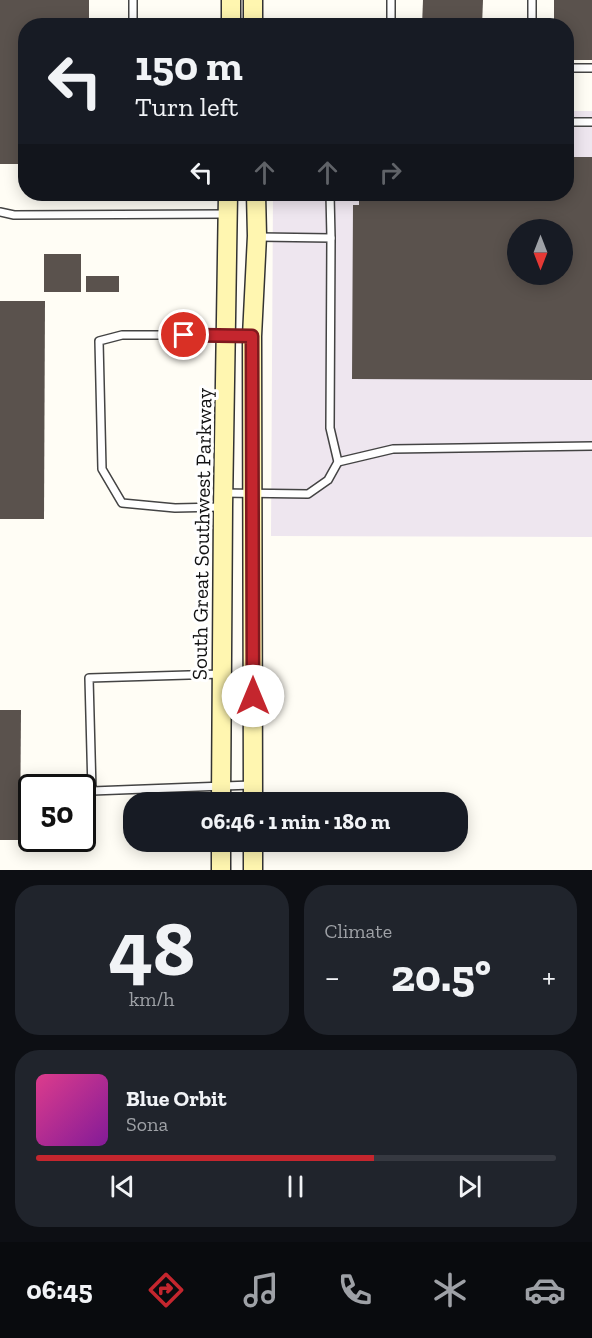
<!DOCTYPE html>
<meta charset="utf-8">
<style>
body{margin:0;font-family:"Zilla Slab",serif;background:#20242c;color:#f1f3f6;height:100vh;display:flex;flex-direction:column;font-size:22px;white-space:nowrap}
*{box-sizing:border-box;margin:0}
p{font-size:20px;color:#9ea1a6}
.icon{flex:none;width:33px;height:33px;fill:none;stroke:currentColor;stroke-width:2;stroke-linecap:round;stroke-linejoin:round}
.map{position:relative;height:870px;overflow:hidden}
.drawer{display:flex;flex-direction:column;gap:15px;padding:15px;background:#0d0f14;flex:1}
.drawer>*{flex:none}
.top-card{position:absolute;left:18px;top:18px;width:556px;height:183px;border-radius:24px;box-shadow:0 3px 15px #0003;background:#171b24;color:#f1f3f6;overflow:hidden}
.needle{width:39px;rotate:180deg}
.tools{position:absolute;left:507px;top:219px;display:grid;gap:12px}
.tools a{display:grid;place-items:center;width:66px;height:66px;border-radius:50%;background:#171b24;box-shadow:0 3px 15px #0003;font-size:30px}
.speed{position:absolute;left:18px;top:774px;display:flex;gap:12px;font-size:30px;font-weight:700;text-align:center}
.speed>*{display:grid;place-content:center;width:78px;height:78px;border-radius:50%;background:#171b24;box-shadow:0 3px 15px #0003;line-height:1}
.speed .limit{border:3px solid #111;border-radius:9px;background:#fff;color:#111}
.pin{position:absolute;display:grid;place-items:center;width:51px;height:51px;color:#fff;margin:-26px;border:3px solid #fff;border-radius:50%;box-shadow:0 2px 6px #0007}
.me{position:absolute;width:66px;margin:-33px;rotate:0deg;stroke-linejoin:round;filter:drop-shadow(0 0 4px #0008)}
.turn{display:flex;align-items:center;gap:21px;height:126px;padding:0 18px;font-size:27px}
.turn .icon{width:78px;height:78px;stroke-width:2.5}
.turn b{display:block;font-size:42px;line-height:51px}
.lanes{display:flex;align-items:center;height:57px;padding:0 18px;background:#0003;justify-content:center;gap:30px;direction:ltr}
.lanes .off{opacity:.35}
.big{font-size:45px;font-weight:700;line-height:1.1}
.drawer .card{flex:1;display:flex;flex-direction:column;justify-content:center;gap:9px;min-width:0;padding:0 21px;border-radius:24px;background:#20242c}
.drawer .dial{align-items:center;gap:0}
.dial b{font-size:78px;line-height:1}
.song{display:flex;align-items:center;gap:18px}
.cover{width:72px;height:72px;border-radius:9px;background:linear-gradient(135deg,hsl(330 70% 55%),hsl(290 70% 35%))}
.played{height:6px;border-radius:3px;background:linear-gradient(90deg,#c4262e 65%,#363941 65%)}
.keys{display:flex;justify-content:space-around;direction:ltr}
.heat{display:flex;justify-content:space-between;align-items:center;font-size:33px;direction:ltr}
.drawer .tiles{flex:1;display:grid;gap:15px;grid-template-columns:1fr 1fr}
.card:last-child{grid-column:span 2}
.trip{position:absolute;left:123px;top:792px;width:345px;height:60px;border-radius:24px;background:#171b24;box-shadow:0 3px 15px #0003;font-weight:700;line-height:60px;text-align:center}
.dock{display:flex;height:96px;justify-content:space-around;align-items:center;background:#090b0e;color:#9ea1a6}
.dock .icon{width:42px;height:42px}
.dock .on{color:#c4262e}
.dock b{font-size:27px;color:#f1f3f6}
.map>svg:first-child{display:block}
.industrial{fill:#eee6ef;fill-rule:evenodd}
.building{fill:#5a524d;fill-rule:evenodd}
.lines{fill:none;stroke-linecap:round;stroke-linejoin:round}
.service-casing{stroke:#444;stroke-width:10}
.secondary-casing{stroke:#333;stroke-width:21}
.service{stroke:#fff;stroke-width:7}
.secondary{stroke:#fff6b0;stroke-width:18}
.route-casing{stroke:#7f191e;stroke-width:15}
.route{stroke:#c4262e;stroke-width:10}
.labels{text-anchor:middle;stroke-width:6;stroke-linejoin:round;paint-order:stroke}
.street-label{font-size:21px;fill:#111;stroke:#fff}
</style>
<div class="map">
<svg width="592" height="870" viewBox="0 0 592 870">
<rect width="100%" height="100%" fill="#fffdf5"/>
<path class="industrial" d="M 567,111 L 592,111 L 592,537 L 271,536 L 273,194 L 567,194 ZM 518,230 L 562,230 L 562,274 L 518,274 Z"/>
<g class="building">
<polygon points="0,0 89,0 89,26 26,26 26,164 0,164"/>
<polygon points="423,0 483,0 482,26 422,26"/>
<polygon points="554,0 592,0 592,60 567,60 567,26 554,26"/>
<path d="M 567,157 L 592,157 L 592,380 L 352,379 L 353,205 L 359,205 L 359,194 L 567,194 ZM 518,230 L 562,230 L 562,274 L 518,274 Z"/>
<rect x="44" y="254" width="37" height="38"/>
<rect x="86" y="276" width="33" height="16"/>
<polygon points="0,301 45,301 44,519 0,519"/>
<polygon points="0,710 21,710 20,840 0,840"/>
</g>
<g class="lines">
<defs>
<g id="service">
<polyline points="391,0 391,26"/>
<polyline points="532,0 532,26"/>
<polyline points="133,26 133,0"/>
<polyline points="567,68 592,68"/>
<polyline points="567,122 592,122"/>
<polyline points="330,194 331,238"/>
<polyline points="0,212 14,215 225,214"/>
<polyline points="338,462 393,449 592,446"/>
<polyline points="223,493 308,494 328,480 338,462 330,428 331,238 259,237"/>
<polyline points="221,507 175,508 122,503 102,469 99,341 122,335 226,335"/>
<polyline points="222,674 89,678 92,791 251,785"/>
</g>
<g id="secondary">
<polyline points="231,26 231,0"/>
<polyline points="253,26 253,0"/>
<polyline points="221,802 223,507 228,194"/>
<polyline points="253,802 252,336 257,236 256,194"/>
<polyline points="221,870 221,842"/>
<polyline points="253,870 253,842"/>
</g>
</defs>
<use href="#service" class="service-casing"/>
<use href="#secondary" class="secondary-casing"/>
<use href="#service" class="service"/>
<use href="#secondary" class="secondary"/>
</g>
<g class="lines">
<defs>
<polyline id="route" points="184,335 252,336 253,696"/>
</defs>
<use href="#route" class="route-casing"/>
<use href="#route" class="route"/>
</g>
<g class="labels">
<g class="street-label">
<text transform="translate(202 534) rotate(-89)" y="7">South Great Southwest Parkway</text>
</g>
</g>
</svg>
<div class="tools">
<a><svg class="needle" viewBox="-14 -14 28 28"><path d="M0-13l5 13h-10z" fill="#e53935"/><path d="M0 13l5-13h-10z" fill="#9ea1a6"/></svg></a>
</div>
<div class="speed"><div class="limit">50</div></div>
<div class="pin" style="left:184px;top:335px;background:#d93025"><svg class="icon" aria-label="arrive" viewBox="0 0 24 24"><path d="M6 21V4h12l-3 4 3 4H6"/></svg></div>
<svg class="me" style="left:253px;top:696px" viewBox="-20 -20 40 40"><circle r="19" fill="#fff"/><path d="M0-13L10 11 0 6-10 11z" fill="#c4262e"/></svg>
<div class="trip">06:46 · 1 min · 180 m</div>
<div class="top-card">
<div class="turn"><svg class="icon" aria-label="left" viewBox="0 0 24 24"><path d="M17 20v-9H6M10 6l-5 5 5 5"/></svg><div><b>150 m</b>Turn left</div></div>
<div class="lanes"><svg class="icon" aria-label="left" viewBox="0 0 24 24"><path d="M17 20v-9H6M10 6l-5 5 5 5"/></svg><svg class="icon off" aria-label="ahead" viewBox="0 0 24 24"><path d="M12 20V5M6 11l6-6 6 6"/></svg><svg class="icon off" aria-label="ahead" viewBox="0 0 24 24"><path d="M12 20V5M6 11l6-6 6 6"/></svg><svg class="icon off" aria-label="right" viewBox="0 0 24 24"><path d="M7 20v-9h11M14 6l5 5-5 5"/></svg></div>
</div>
</div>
<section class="drawer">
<div class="tiles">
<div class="card dial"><b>48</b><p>km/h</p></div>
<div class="card"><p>Climate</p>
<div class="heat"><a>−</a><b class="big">20.5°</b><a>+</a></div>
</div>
<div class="card">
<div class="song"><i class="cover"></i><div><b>Blue Orbit</b><p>Sona</p></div></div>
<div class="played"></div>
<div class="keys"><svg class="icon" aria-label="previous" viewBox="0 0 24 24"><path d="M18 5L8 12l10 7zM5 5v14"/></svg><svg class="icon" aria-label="pause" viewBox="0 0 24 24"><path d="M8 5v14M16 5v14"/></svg><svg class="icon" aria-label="next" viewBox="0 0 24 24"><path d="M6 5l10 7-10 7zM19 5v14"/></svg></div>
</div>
</div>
</section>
<nav class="dock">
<b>06:45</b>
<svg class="icon on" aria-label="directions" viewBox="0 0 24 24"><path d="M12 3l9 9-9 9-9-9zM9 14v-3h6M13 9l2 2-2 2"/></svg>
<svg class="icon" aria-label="music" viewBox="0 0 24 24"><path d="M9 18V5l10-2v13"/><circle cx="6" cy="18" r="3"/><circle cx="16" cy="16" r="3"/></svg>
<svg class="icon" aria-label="phone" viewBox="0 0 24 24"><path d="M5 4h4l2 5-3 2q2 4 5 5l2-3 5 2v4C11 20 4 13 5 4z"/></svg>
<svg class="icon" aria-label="climate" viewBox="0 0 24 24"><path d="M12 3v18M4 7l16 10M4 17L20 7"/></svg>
<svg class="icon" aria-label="car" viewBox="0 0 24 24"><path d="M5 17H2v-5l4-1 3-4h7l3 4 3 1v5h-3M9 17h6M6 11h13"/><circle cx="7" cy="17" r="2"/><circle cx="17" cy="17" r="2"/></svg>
</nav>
